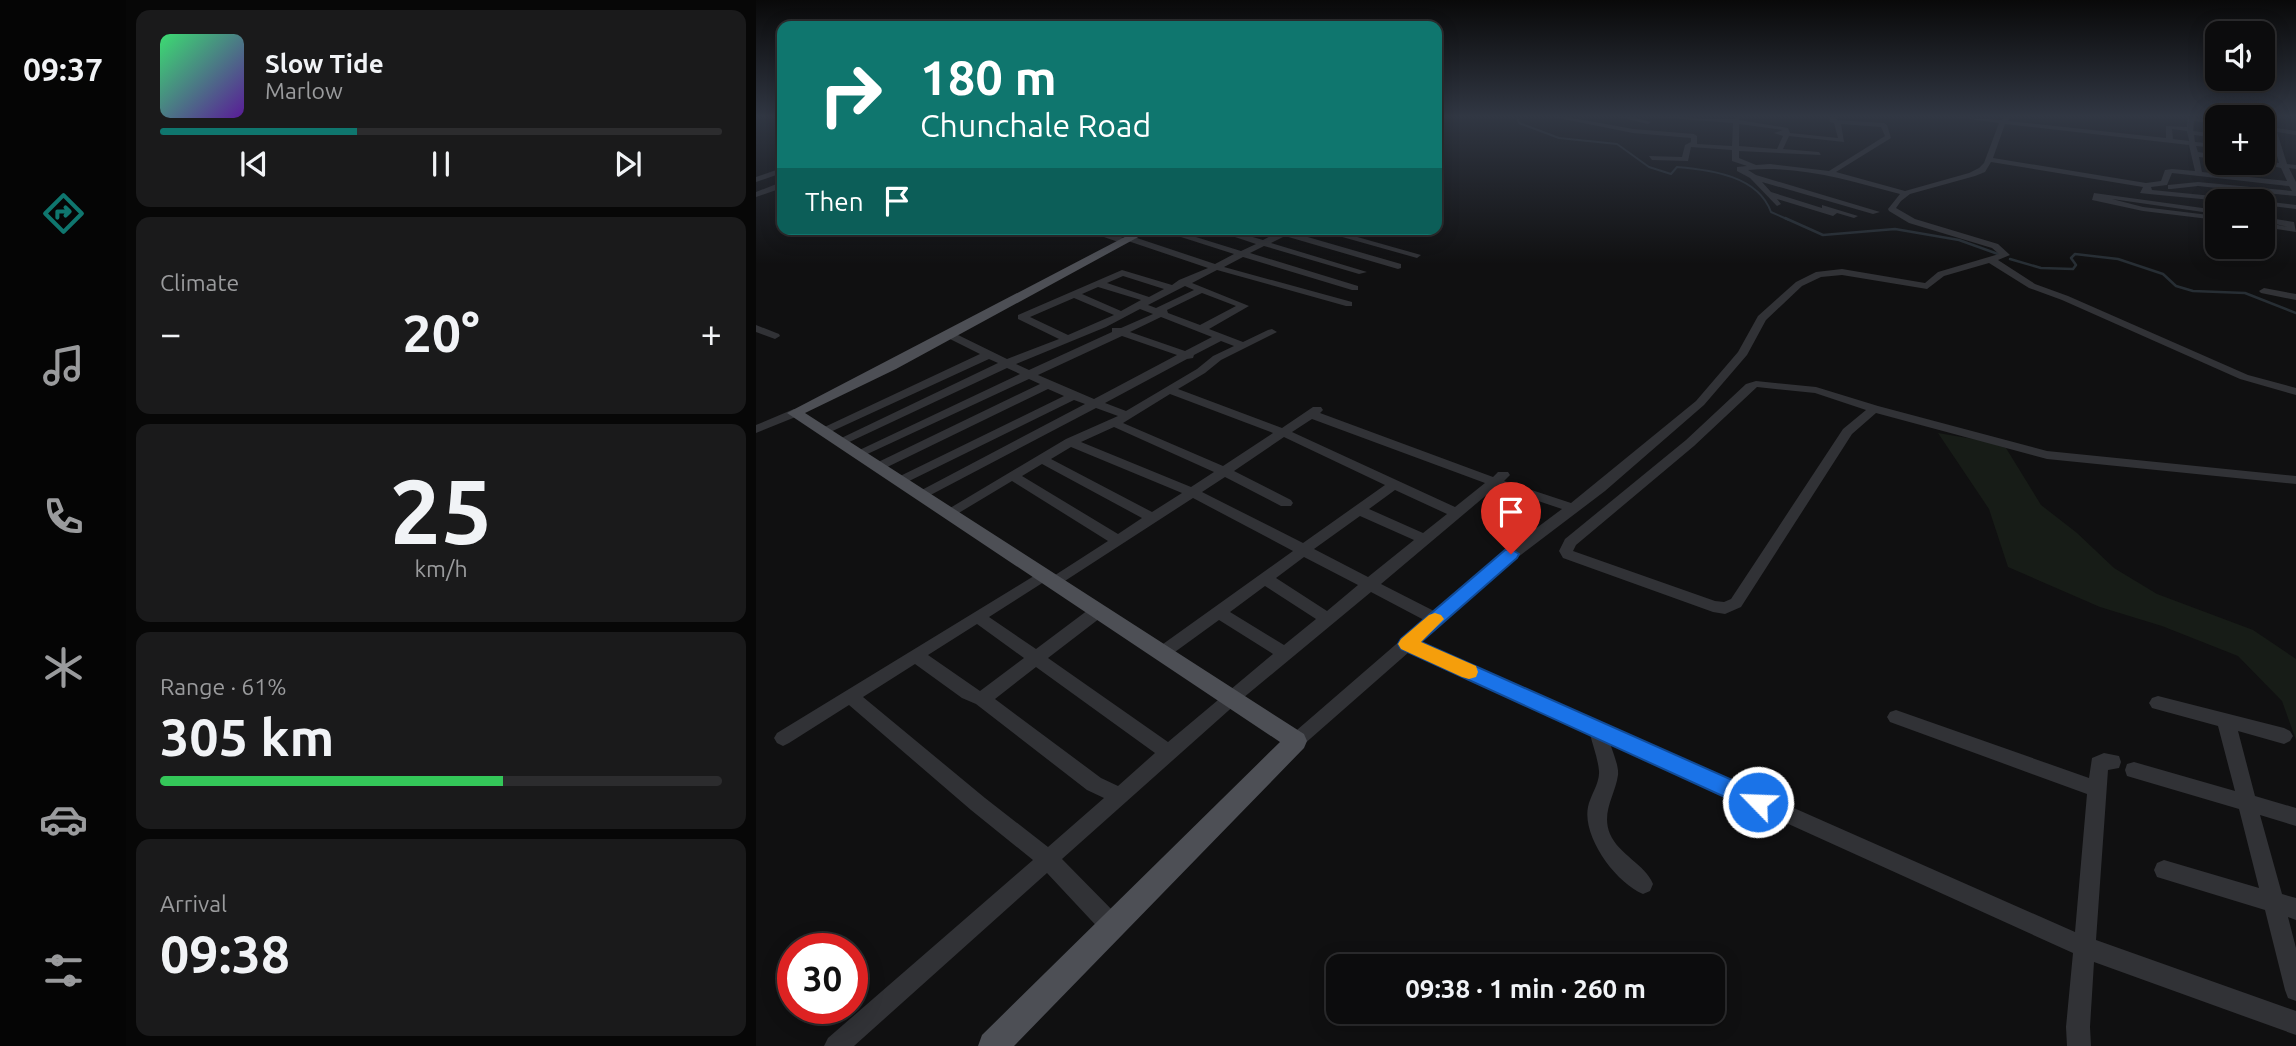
<!DOCTYPE html>
<meta charset="utf-8">
<style>
body{margin:0;font-family:Ubuntu,sans-serif;background:#1a1a1b;color:#f1f3f6;height:100vh;display:flex;flex-direction:column;font-size:26px;white-space:nowrap}
*{box-sizing:border-box;margin:0}
p{font-size:23px;color:#9a9b9d}
.icon{flex:none;width:38px;height:38px;fill:none;stroke:currentColor;stroke-width:2;stroke-linecap:round;stroke-linejoin:round}
.map{position:relative;flex:1;overflow:hidden}
.side{display:flex;flex-direction:column;gap:10px;padding:10px;background:#070707;width:630px}
.side>*{flex:none}
.hud{position:absolute;left:21px;top:21px;width:665px;height:214px;border-radius:14px;box-shadow:0 4px 18px #0003,0 0 0 2px #2c2c2e;background:#0f766e;color:#fff;overflow:hidden}
.fabs{position:absolute;left:1449px;top:21px;display:grid;gap:14px}
.fabs a{display:grid;place-items:center;width:70px;height:70px;border-radius:14px;background:#0c0c0d;box-shadow:0 4px 18px #0003,0 0 0 2px #2c2c2e;font-size:35px}
.speed{position:absolute;left:21px;top:933px;display:flex;gap:14px;font-size:35px;font-weight:700;text-align:center}
.speed>*{display:grid;place-content:center;width:91px;height:91px;border-radius:50%;background:#0c0c0d;box-shadow:0 4px 18px #0003,0 0 0 2px #2c2c2e;line-height:1}
.speed .limit{border:10px solid #d22;background:#fff;color:#111}
.pin{position:absolute;display:grid;place-items:center;width:60px;height:60px;color:#fff;margin:-72px -30px;border-radius:50% 50% 50% 0;rotate:-45deg;box-shadow:0 0 7px #0007}
.pin .icon{rotate:45deg}
.me{position:absolute;width:77px;margin:-38px;rotate:294deg;stroke-linejoin:round;filter:drop-shadow(0 0 5px #0008)}
.turn{display:flex;align-items:center;gap:24px;height:147px;padding:0 28px;font-size:32px}
.turn .icon{width:91px;height:91px;stroke-width:2.5}
.turn b{display:block;font-size:49px;line-height:60px}
.then{display:flex;align-items:center;height:66px;padding:0 28px;background:#0003;gap:14px;font-size:26px}
.big{font-size:52px;font-weight:700;line-height:1.1}
.side .widget{flex:1;display:flex;flex-direction:column;justify-content:center;gap:10px;min-width:0;padding:0 24px;border-radius:14px;background:#1a1a1b}
.side .dial{align-items:center;gap:0}
.dial b{font-size:91px;line-height:1}
.song{display:flex;align-items:center;gap:21px}
.cover{width:84px;height:84px;border-radius:10px;background:linear-gradient(135deg,hsl(140 70% 55%),hsl(270 70% 35%))}
.played{height:7px;border-radius:4px;background:linear-gradient(90deg,#0f766e 35%,#2c2c2e 35%)}
.keys{display:flex;justify-content:space-around;direction:ltr}
.heat{display:flex;justify-content:space-between;align-items:center;font-size:38px;direction:ltr}
.charge{height:10px;border-radius:5px;background:linear-gradient(90deg,#34c759 61%,#2c2c2e 0)}
.trip{position:absolute;left:570px;top:954px;width:399px;height:70px;border-radius:14px;background:#0c0c0d;box-shadow:0 4px 18px #0003,0 0 0 2px #2c2c2e;font-weight:700;line-height:70px;text-align:center}
main{display:flex;flex:1;min-height:0}
.tab-bar{display:flex;flex-direction:column;width:126px;justify-content:space-around;align-items:center;background:#050505;color:#9a9b9d}
.tab-bar .icon{width:49px;height:49px}
.tab-bar .selected{color:#0f766e}
.tab-bar b{font-size:32px;color:#f1f3f6}
.map>svg:first-child{display:block}
.green{fill:#171c17}
.lines{fill:none;stroke-linecap:round;stroke-linejoin:round}
.stream-far1{stroke:#272e34;stroke-width:2}
.stream{stroke:#272e34;stroke-width:2.5}
.minor{fill:#313236;fill-rule:evenodd}
.major{fill:#4d4f55;fill-rule:evenodd}
.route{fill:#1a73e8;stroke:#114b97;stroke-width:2}
.slow{fill:#f59e0b}
</style>
<main>
<nav class="tab-bar">
<b>09:37</b>
<svg class="icon selected" aria-label="directions" viewBox="0 0 24 24"><path d="M12 3l9 9-9 9-9-9zM9 14v-3h6M13 9l2 2-2 2"/></svg>
<svg class="icon" aria-label="music" viewBox="0 0 24 24"><path d="M9 18V5l10-2v13"/><circle cx="6" cy="18" r="3"/><circle cx="16" cy="16" r="3"/></svg>
<svg class="icon" aria-label="phone" viewBox="0 0 24 24"><path d="M5 4h4l2 5-3 2q2 4 5 5l2-3 5 2v4C11 20 4 13 5 4z"/></svg>
<svg class="icon" aria-label="climate" viewBox="0 0 24 24"><path d="M12 3v18M4 7l16 10M4 17L20 7"/></svg>
<svg class="icon" aria-label="car" viewBox="0 0 24 24"><path d="M5 17H2v-5l4-1 3-4h7l3 4 3 1v5h-3M9 17h6M6 11h13"/><circle cx="7" cy="17" r="2"/><circle cx="17" cy="17" r="2"/></svg>
<svg class="icon" aria-label="filters" viewBox="0 0 24 24"><path d="M4 7h16M4 17h16"/><circle cx="9" cy="7" r="2"/><circle cx="15" cy="17" r="2"/></svg>
</nav>
<section class="side">
<div class="widget">
<div class="song"><i class="cover"></i><div><b>Slow Tide</b><p>Marlow</p></div></div>
<div class="played"></div>
<div class="keys"><svg class="icon" aria-label="previous" viewBox="0 0 24 24"><path d="M18 5L8 12l10 7zM5 5v14"/></svg><svg class="icon" aria-label="pause" viewBox="0 0 24 24"><path d="M8 5v14M16 5v14"/></svg><svg class="icon" aria-label="next" viewBox="0 0 24 24"><path d="M6 5l10 7-10 7zM19 5v14"/></svg></div>
</div>
<div class="widget"><p>Climate</p>
<div class="heat"><a>−</a><b class="big">20°</b><a>+</a></div>
</div>
<div class="widget dial"><b>25</b><p>km/h</p></div>
<div class="widget"><p>Range · 61%</p><b class="big">305 km</b><div class="charge"></div></div>
<div class="widget"><p>Arrival</p><b class="big">09:38</b></div>
</section>
<div class="map">
<svg width="1540" height="1046" viewBox="0 0 1540 1046">
<rect width="100%" height="100%" fill="#101011"/>
<polygon class="green" points="1182,433 1229,441 1250,448 1285,505 1321,533 1358,568 1401,594 1497,630 1540,659 1540,740 1526,701 1482,656 1406,626 1344,607 1252,567 1233,509"/>
<g class="lines">
<path class="stream-far1" d="M 761,117 L 763,123 L 803,138 L 861,144 L 893,167 L 915,174 L 921,167 C 956,170 1002,176 1015,212 L 1033,220"/>
<g class="stream">
<polyline points="1029,218 1067,235 1139,229 1203,240 1242,254"/>
<polyline points="1254,259 1285,268 1317,269 1320,265 1315,258 1319,254 1362,259 1407,274 1420,286 1437,291 1489,293 1540,313"/>
</g>
<g class="minor">
<path d="M 797,117 L 811,117 L 877,129 L 938,134 L 941,136 L 941,144 L 976,146 L 977,123 L 899,117 L 977,119 L 983,117 L 983,120 L 1032,128 L 1034,133 L 1082,138 L 1078,123 L 1074,122 L 1073,117 L 1079,117 L 1081,120 L 1128,123 L 1131,125 L 1135,138 L 1080,172 L 1149,191 L 1213,173 L 1223,168 L 1228,163 L 1243,123 L 1199,117 L 1245,120 L 1248,117 L 1255,117 L 1252,121 L 1410,138 L 1410,126 L 1431,127 L 1432,117 L 1461,120 L 1461,124 L 1438,121 L 1437,131 L 1461,134 L 1461,138 L 1438,135 L 1439,142 L 1461,144 L 1461,148 L 1440,146 L 1442,152 L 1461,155 L 1461,159 L 1443,157 L 1446,172 L 1531,181 L 1525,168 L 1501,163 L 1507,161 L 1523,163 L 1514,131 L 1507,130 L 1507,126 L 1540,131 L 1540,135 L 1521,132 L 1531,164 L 1540,165 L 1540,169 L 1533,168 L 1540,182 L 1540,196 L 1442,186 L 1415,189 L 1412,189 L 1412,185 L 1442,182 L 1536,191 L 1533,186 L 1416,173 L 1411,185 L 1395,187 L 1396,190 L 1487,199 L 1491,201 L 1466,201 L 1393,194 L 1384,193 L 1387,187 L 1235,162 L 1229,172 L 1219,176 L 1154,194 L 1145,201 L 1140,208 L 1159,219 L 1242,244 L 1254,255 L 1242,260 L 1279,284 L 1312,296 L 1492,375 L 1540,388 L 1540,395 L 1484,379 L 1306,300 L 1273,288 L 1233,263 L 1188,276 L 1171,289 L 1086,275 L 1065,277 L 1046,286 L 1010,320 L 991,355 L 948,405 L 849,491 L 749,567 L 664,643 L 1319,932 L 1331,794 L 1134,722 L 1131,717 L 1134,712 L 1140,710 L 1333,778 L 1336,758 L 1348,753 L 1363,756 L 1365,762 L 1363,768 L 1352,770 L 1340,940 L 1540,1011 L 1540,1035 L 1338,962 L 1334,1027 L 1335,1046 L 1311,1046 L 1310,1027 L 1317,953 L 854,743 C 857,753 863,766 862,775 C 859,796 845,812 854,834 C 863,855 889,864 897,884 L 894,891 L 887,894 C 860,883 826,837 832,807 C 834,796 844,783 843,771 C 842,759 837,746 834,734 L 653,652 L 546,746 L 540,749 L 534,746 L 531,741 L 534,736 L 668,620 L 615,592 L 481,703 L 306,859 L 364,918 L 367,926 L 364,934 L 356,937 L 348,934 L 291,873 L 98,1046 L 68,1046 L 72,1038 L 277,860 L 215,810 L 93,705 L 33,743 L 27,746 L 21,743 L 18,738 L 21,733 L 286,571 L 291,572 L 294,576 L 291,580 L 233,617 L 280,649 L 336,607 L 348,607 L 350,611 L 348,615 L 292,658 L 412,742 L 517,654 L 463,620 L 412,657 L 406,659 L 400,657 L 398,653 L 400,649 L 537,551 L 437,498 L 298,588 L 293,587 L 290,583 L 293,579 L 352,541 L 256,481 L 196,517 L 191,518 L 184,514 L 310,439 L 362,416 L 340,408 L 165,500 L 158,496 L 160,493 L 329,404 L 318,400 L 143,486 L 136,482 L 138,479 L 308,396 L 292,389 L 121,472 L 115,468 L 116,465 L 284,384 L 273,379 L 105,457 L 101,458 L 95,454 L 264,374 L 251,368 L 87,445 L 83,446 L 77,442 L 242,363 L 233,359 L 70,434 L 66,435 L 60,431 L 224,354 L 190,337 L 190,333 L 198,333 L 251,359 L 303,339 L 262,319 L 262,315 L 366,270 L 416,285 L 423,280 L 452,268 L 372,241 L 368,244 L 325,229 L 339,229 L 368,238 L 375,236 L 459,264 L 478,254 L 400,229 L 414,229 L 485,251 L 500,244 L 455,229 L 469,229 L 507,240 L 520,233 L 510,229 L 524,229 L 645,264 L 645,268 L 642,269 L 529,236 L 515,243 L 611,272 L 603,274 L 508,246 L 494,253 L 602,286 L 602,290 L 596,290 L 487,257 L 468,267 L 596,302 L 596,306 L 590,306 L 461,270 L 436,283 L 493,306 L 453,329 L 487,342 L 512,330 L 516,329 L 521,332 L 465,360 L 449,373 L 422,389 L 526,428 L 557,407 L 565,407 L 567,410 L 564,413 L 737,477 L 742,472 L 752,472 L 754,475 L 748,481 L 815,503 L 940,401 L 982,352 L 1002,316 L 1040,282 L 1060,272 L 1086,269 L 1169,283 L 1182,272 L 1243,254 L 1236,248 L 1153,223 L 1133,211 L 1132,209 L 1144,194 C 1094,181 1044,165 992,170 L 1000,175 L 1124,212 L 1117,214 L 1006,182 L 1015,192 L 1066,208 L 1066,205 L 1102,216 L 1098,218 L 1081,213 L 1077,216 L 1021,199 L 1025,204 L 1021,206 L 994,178 L 981,171 L 981,167 L 991,166 L 976,161 L 976,150 L 935,147 L 932,161 L 896,160 L 893,156 L 926,157 L 929,145 L 935,142 L 935,138 L 877,133 ZM 983,124 L 1027,130 L 1018,133 L 1027,136 L 1021,149 L 983,146 ZM 1085,124 L 1125,127 L 1129,136 L 1073,171 L 1014,164 L 1000,165 L 983,158 L 983,151 L 1065,155 L 1063,152 L 1027,149 L 1033,136 L 1088,142 ZM 1249,124 L 1433,145 L 1439,171 L 1416,169 L 1409,170 L 1405,181 L 1390,183 L 1237,158 ZM 1416,129 L 1431,131 L 1433,141 L 1417,139 ZM 367,276 L 408,289 L 393,297 L 351,283 ZM 429,286 L 438,290 L 400,308 L 392,305 ZM 342,287 L 385,300 L 365,311 L 326,294 ZM 446,293 L 480,306 L 444,325 L 412,313 L 411,310 ZM 318,298 L 358,315 L 312,335 L 274,317 ZM 384,309 L 397,314 L 365,328 L 356,328 L 356,332 L 273,370 L 260,364 L 350,327 ZM 405,317 L 456,337 L 429,351 L 374,332 ZM 366,336 L 421,355 L 338,399 L 282,375 ZM 465,341 L 478,346 L 457,356 L 441,369 L 370,411 L 349,403 L 431,359 L 437,358 L 438,355 ZM 414,394 L 517,433 L 467,466 L 367,423 ZM 556,419 L 729,483 L 699,507 L 536,432 ZM 358,427 L 458,472 L 435,487 L 325,442 ZM 528,437 L 530,438 L 629,485 L 547,543 L 446,492 L 469,477 L 525,506 L 535,506 L 537,503 L 535,500 L 478,471 ZM 315,447 L 426,493 L 396,512 L 295,459 ZM 286,464 L 386,518 L 362,534 L 266,476 ZM 740,487 L 806,509 L 739,559 L 678,611 L 625,584 ZM 639,490 L 691,514 L 667,533 L 613,509 ZM 604,516 L 658,540 L 612,577 L 558,549 ZM 548,557 L 602,585 L 571,611 L 520,578 ZM 509,586 L 560,619 L 528,645 L 474,612 ZM 221,624 L 268,658 L 224,691 L 172,655 ZM 159,664 L 206,698 L 220,704 L 331,790 L 348,798 L 292,847 L 229,798 L 107,697 ZM 280,667 L 399,753 L 362,786 L 345,778 L 239,699 Z"/>
<polygon points="863,117 877,117 895,122 892,124"/>
<polygon points="23,169 26,169 26,173 0,182 0,177"/>
<polygon points="23,183 26,183 26,188 0,197 0,192"/>
<polygon points="1338,193 1461,210 1461,214 1356,199 1387,207 1461,216 1461,220 1387,211 1336,200"/>
<polygon points="1504,201 1507,201 1540,205 1540,209 1507,205 1507,201"/>
<polygon points="1507,217 1538,222 1540,232 1507,227 1507,222 1532,227 1507,221"/>
<polygon points="558,229 573,229 665,255 661,258"/>
<polygon points="1508,288 1540,294 1540,300 1505,293 1503,291"/>
<polygon points="0,325 23,334 24,336 19,339 0,332"/>
<path d="M 1000,381 L 1060,387 L 1122,406 L 1291,451 L 1540,476 L 1540,484 L 1291,459 L 1120,413 L 1096,434 L 985,607 L 969,614 L 957,612 L 807,558 L 803,551 L 809,539 L 930,440 L 990,384 ZM 1001,387 L 1059,393 L 1110,410 L 1087,429 L 975,599 L 968,602 L 959,601 L 817,551 L 820,545 L 938,446 Z"/>
<polygon points="38,409 42,410 42,416 0,433 0,425"/>
<polygon points="1402,696 1528,728 1534,731 1537,736 1534,741 1528,744 1482,731 1499,796 1540,808 1540,826 1504,815 1526,894 1540,898 1540,920 1532,917 1540,948 1540,1001 1532,998 1529,990 1509,910 1401,877 1398,870 1401,863 1408,860 1503,888 1483,809 1371,776 1369,770 1371,764 1378,762 1479,791 1462,726 1396,708 1393,703 1396,698"/>
</g>
<polygon class="major" points="384,229 397,229 140,369 49,413 548,734 551,741 548,748 258,1046 222,1046 226,1035 524,742 31,413"/>
</g>
<linearGradient id="sky" x2="0" y2="1"><stop stop-color="#090909"/><stop offset="0.44" stop-color="#313743"/><stop offset="1" stop-color="#313743" stop-opacity="0"/></linearGradient>
<rect width="1540" height="264" fill="url(#sky)"/>
<polygon class="route" points="755,549 763,554 761,558 665,642 1010,795 1013,802 1010,809 1002,812 995,809 645,649 642,644 645,639 749,550"/>
<polygon class="slow" points="679,613 685,615 688,619 665,642 720,666 722,672 720,677 713,679 706,677 645,649 642,644 645,639 673,615"/>
</svg>
<div class="fabs">
<a><svg class="icon" aria-label="sound" viewBox="0 0 24 24"><path d="M4 9h4l5-4v14l-5-4H4zM17 9q2 3 0 6"/></svg></a>
<a>+</a>
<a>−</a>
</div>
<div class="speed"><div class="limit">30</div></div>
<div class="pin" style="left:755px;top:554px;background:#d93025"><svg class="icon" aria-label="arrive" viewBox="0 0 24 24"><path d="M6 21V4h12l-3 4 3 4H6"/></svg></div>
<svg class="me" style="left:1002px;top:802px" viewBox="-20 -20 40 40"><circle r="17" fill="#1a73e8" stroke="#fff" stroke-width="3"/><path d="M0-11L8 9 0 5-8 9z" fill="#fff"/></svg>
<div class="trip">09:38 · 1 min · 260 m</div>
<div class="hud">
<div class="turn"><svg class="icon" aria-label="right" viewBox="0 0 24 24"><path d="M7 20v-9h11M14 6l5 5-5 5"/></svg><div><b>180 m</b>Chunchale Road</div></div>
<div class="then">Then<svg class="icon" aria-label="arrive" viewBox="0 0 24 24"><path d="M6 21V4h12l-3 4 3 4H6"/></svg></div>
</div>
</div>
</main>
